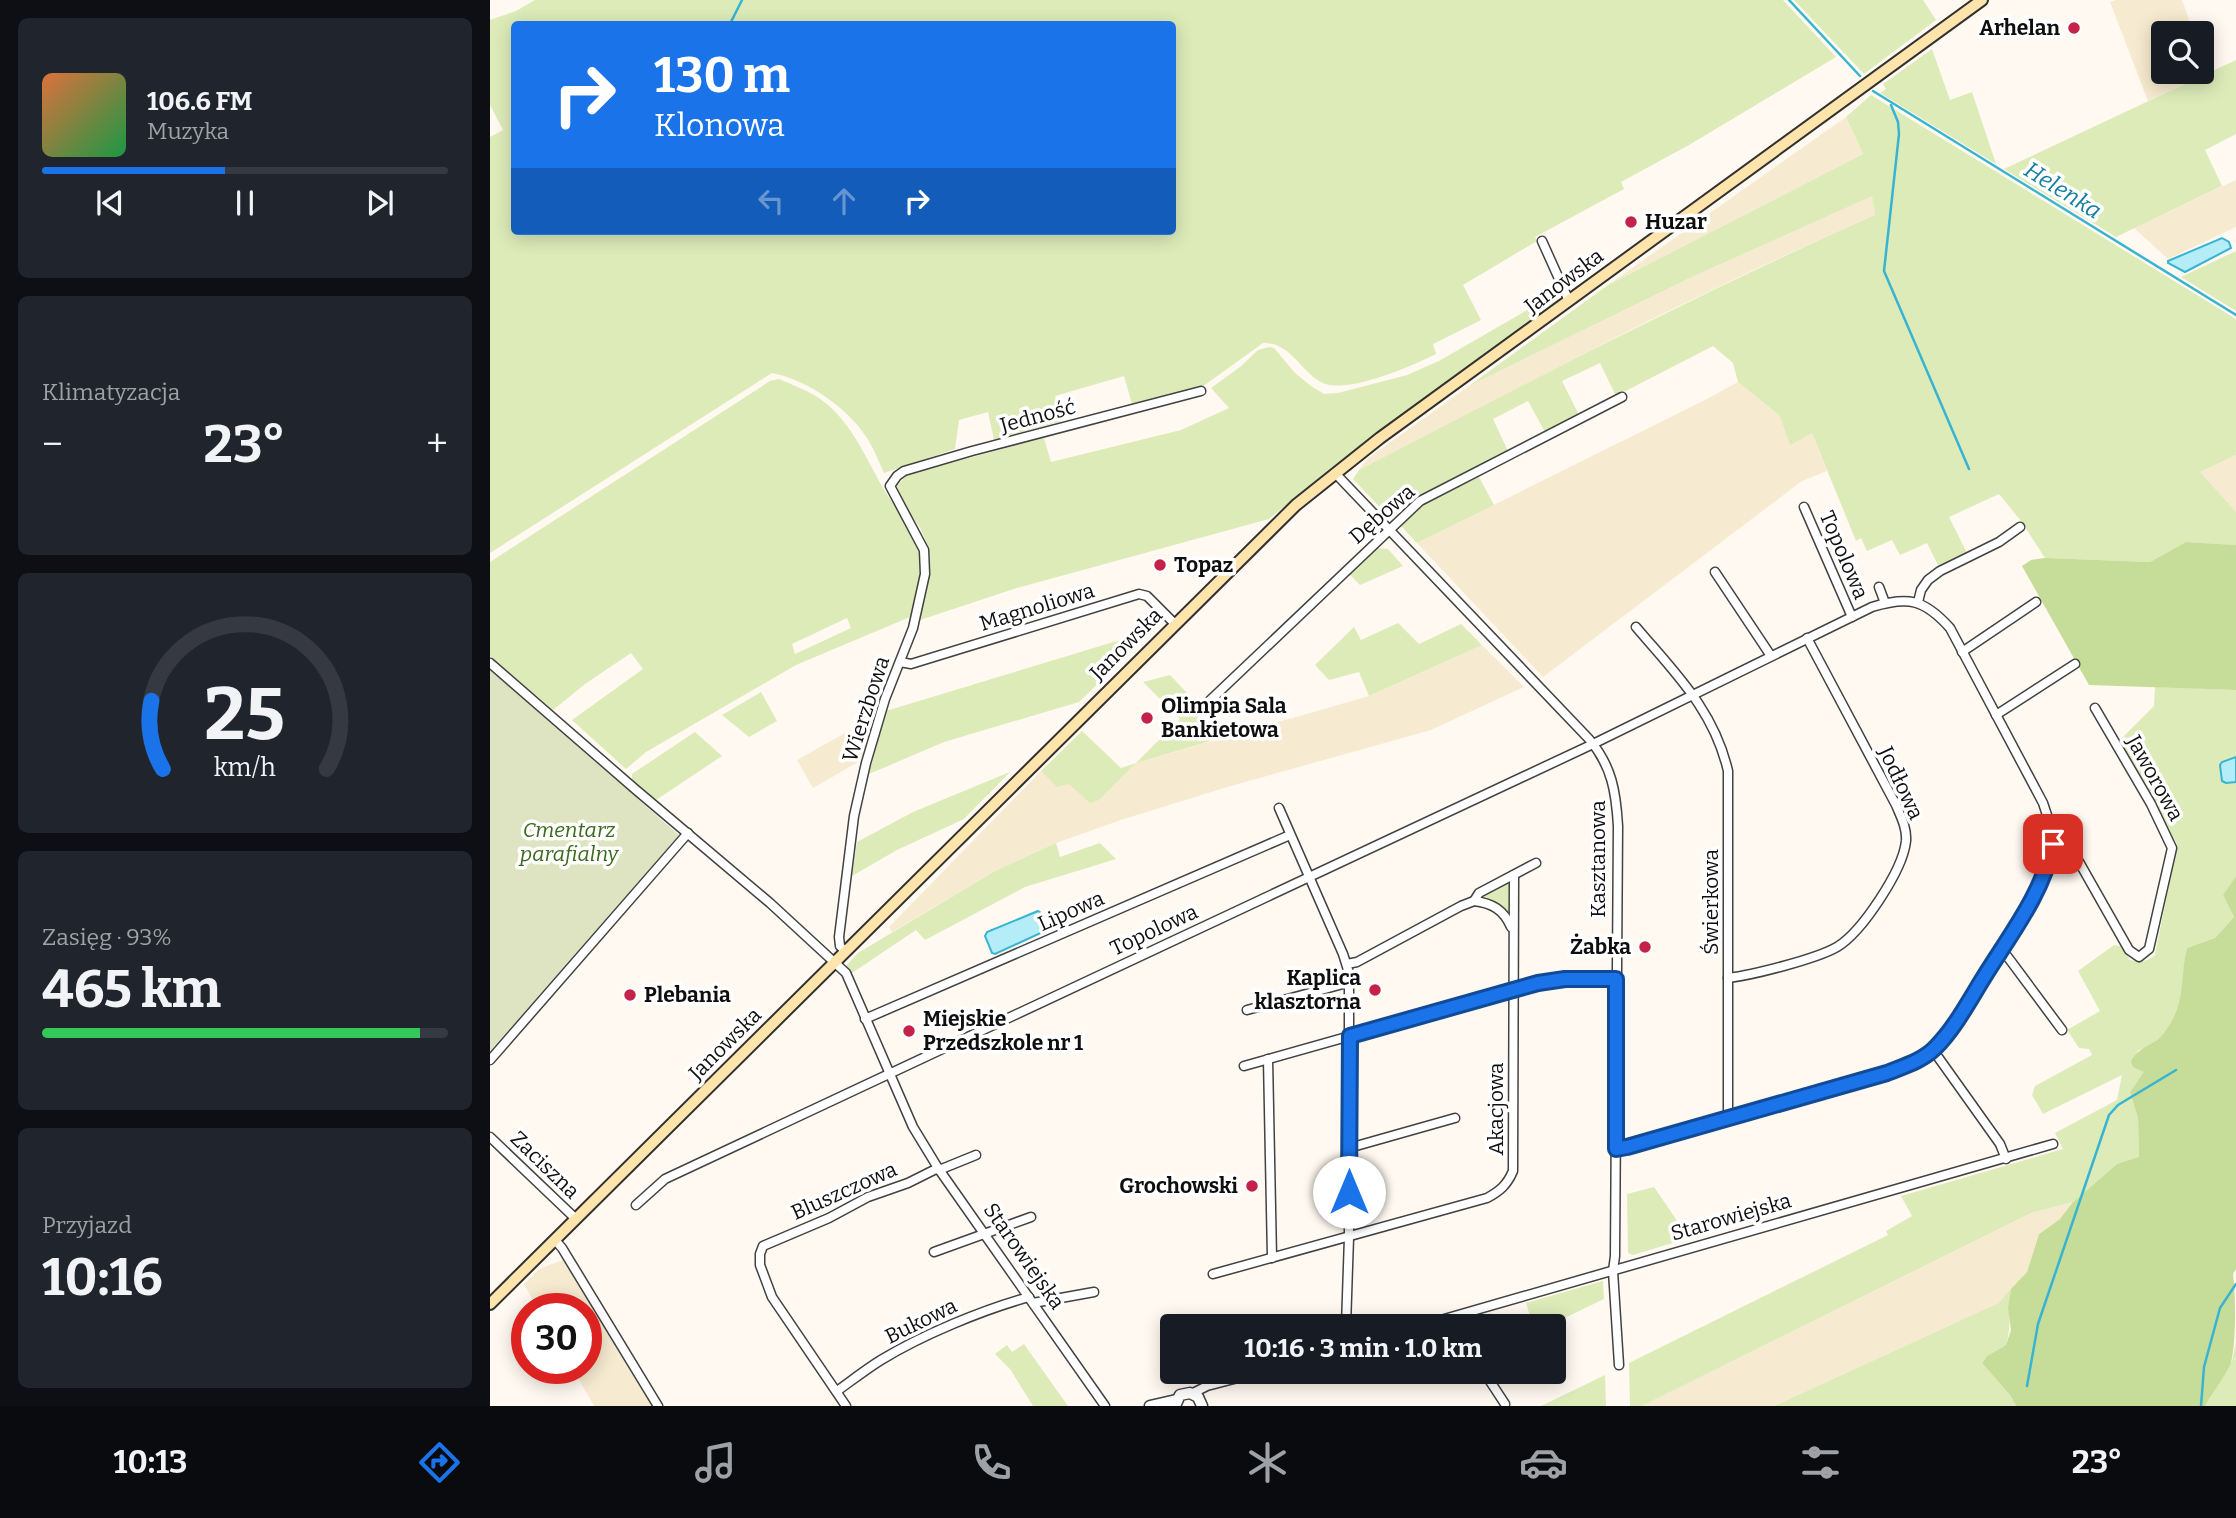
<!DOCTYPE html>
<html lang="pl">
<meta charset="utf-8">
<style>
body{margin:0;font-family:Bitter,serif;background:#20242c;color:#f1f3f6;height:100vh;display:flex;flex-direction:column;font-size:26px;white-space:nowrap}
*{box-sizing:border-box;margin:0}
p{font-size:23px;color:#9ea1a6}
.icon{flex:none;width:38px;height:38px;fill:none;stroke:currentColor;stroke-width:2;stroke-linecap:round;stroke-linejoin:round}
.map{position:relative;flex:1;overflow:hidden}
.details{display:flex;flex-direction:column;gap:18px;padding:18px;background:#0d0f14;width:490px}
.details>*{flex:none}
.banner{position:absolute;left:21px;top:21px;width:665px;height:214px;border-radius:7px;box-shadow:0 4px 18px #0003;background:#1a73e8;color:#fff;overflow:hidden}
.controls{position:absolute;left:1661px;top:21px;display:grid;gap:14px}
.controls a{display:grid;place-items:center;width:63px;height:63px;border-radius:7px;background:#171b24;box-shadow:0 4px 18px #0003;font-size:35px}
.speed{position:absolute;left:21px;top:1293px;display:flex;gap:14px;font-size:35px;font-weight:700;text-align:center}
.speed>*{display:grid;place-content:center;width:91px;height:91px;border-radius:50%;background:#171b24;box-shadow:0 4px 18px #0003;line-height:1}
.speed .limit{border:10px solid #d22;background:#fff;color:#111}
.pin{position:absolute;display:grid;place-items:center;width:60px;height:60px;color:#fff;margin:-30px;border-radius:14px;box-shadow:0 4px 10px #0006}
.me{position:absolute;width:77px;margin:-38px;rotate:0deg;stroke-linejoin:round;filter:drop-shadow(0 0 5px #0008)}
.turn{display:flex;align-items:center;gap:24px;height:147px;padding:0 28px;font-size:32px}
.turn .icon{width:91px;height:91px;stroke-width:2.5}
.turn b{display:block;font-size:49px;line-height:60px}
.lanes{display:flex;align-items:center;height:66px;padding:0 28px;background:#0003;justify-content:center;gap:35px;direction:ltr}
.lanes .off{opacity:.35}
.big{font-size:52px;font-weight:700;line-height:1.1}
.details .card{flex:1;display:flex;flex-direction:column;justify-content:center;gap:10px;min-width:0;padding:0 24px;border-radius:10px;background:#20242c}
.details .dial{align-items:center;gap:0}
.dial svg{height:182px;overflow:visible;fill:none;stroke:#363941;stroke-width:7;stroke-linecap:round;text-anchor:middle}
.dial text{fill:#f1f3f6;stroke:none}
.song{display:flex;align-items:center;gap:21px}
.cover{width:84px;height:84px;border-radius:10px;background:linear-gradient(135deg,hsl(20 70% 55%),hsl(140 70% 35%))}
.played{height:7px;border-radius:4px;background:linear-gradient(90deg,#1a73e8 45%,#363941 45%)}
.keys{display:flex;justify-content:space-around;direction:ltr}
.heat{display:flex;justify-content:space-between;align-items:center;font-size:38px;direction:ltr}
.charge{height:10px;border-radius:5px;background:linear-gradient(90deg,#34c759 93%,#363941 0)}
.trip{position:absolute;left:670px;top:1314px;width:406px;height:70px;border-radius:7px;background:#171b24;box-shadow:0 4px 18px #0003;font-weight:700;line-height:70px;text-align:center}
.tabs{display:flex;height:112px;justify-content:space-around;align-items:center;background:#090b0e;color:#9ea1a6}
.tabs .icon{width:49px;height:49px}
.tabs .current{color:#1a73e8}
.tabs b{font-size:32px;color:#f1f3f6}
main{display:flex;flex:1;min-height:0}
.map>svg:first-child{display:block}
.farmland{fill:#f6ebd0}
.green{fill:#ddebb9;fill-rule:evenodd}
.forest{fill:#c5dd98}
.cemetery{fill:#dee3c1}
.water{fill:#b4ecf8;stroke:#38b4d2;stroke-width:2}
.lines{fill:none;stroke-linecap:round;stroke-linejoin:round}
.stream{stroke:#38b4d2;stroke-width:2.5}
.minor-casing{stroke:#424242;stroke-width:11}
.tertiary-casing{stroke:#424242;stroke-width:13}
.secondary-casing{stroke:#313131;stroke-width:14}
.minor{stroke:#fff;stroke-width:8}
.tertiary{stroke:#fff;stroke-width:10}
.secondary{stroke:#ffe5ac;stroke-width:10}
.route-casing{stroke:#114b97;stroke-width:18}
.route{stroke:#1a73e8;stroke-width:12}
.poi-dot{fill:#c5224a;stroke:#fff;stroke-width:2.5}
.labels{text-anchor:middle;stroke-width:7;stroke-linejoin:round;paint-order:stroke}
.poi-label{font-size:21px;font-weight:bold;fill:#0f0f0f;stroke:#fff;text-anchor:start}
.street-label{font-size:21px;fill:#0f0f0f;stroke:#fff}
.park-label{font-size:21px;font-style:italic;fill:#3c6a1c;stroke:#fff}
.water-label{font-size:23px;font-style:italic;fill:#137d9f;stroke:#fff}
</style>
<main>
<section class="details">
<div class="card">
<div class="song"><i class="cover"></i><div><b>106.6 FM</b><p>Muzyka</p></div></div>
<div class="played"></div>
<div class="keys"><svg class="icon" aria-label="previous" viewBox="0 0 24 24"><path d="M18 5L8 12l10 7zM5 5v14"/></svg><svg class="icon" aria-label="pause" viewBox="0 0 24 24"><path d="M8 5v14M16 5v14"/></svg><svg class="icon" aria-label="next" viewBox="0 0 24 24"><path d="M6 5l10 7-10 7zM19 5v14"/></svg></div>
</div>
<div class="card"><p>Klimatyzacja</p>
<div class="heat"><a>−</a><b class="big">23°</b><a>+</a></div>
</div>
<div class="card dial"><svg viewBox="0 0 100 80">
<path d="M14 69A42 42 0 1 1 86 69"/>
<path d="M14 69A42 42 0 0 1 9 39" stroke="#1a73e8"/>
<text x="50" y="56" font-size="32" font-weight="700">25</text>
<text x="50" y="72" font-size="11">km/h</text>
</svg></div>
<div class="card"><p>Zasięg · 93%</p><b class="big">465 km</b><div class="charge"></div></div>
<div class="card"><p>Przyjazd</p><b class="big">10:16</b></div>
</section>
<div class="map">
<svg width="1746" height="1406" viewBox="0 0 1746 1406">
<rect width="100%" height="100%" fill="#fff9f1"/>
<g class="farmland">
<polygon points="1626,0 1692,0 1704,33 1673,33 1673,72 1712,72 1712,54 1718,73 1658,101 1620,2"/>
<polygon points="1356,117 1373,154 1118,285"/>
<polygon points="1746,180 1746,227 1678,259 1644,228"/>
<polygon points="1382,195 1385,215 1274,265 1160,320 869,470 877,459 979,386 1204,276"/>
<polygon points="1248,382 1290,416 1322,433 1337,471 1312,481 1053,677 927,543 1217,399"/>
<polygon points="1746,455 1746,512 1745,513 1710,472"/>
<polygon points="992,645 1034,687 941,730 734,788 631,820 566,843 505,871 402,932 399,927 551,771 567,786 579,783 609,800 646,763 879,696"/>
<polygon points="387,715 375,758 323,788 307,760"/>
<polygon points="1583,1202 1570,1219 1549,1234 1537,1272 1510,1303 1284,1406 1152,1406 1541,1213"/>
<polygon points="76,1259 165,1406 104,1406 83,1369 96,1368 96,1309 48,1309 34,1284 51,1268"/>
</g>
<g class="green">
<path d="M 45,0 L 1293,0 L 1346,57 L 1199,145 L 1131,182 L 1134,189 L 1045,237 L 1047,241 L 973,285 L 991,320 L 943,344 L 946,354 C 922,366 853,397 829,381 C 809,368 799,342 773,343 L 712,387 L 642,404 L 634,376 L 565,396 L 572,421 L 504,440 L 498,412 L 469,420 L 465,449 L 394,473 C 389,462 384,449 377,438 C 358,408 316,379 282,373 L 0,553 L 0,137 L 13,130 L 0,105 L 0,20 L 26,11 ZM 24,24 L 682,24 L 682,231 L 24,231 Z"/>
<polygon points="1304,0 1433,0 1446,20 1374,74"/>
<polygon points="1442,49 1460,100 1482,92 1506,164 1390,93 1396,89 1393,84"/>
<polygon points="1746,60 1746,134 1715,150 1732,186 1626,237 1514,169"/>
<path d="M 1381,95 L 1746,319 L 1746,455 L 1710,472 L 1746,512 L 1746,545 L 1696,542 L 1660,562 L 1555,558 L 1531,521 L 1509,494 L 1459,517 L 1477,553 L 1449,567 L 1437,543 L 1410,555 L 1402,540 L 1377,551 L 1371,538 L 1366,541 L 1322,433 L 1300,445 L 1290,416 L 1248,382 L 1243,363 L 1223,346 L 1126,396 L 1110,363 L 1072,381 L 1089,415 L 1055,432 L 1038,401 L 1003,419 L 1018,451 L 918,502 L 901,519 L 863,479 L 869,470 C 1039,382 1209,293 1385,215 L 1382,196 L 1204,276 L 979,386 L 1118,285 L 1373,154 L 1356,117 Z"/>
<polygon points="1746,251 1746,311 1691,277"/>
<path d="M 1066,297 L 1069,300 L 842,467 L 779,519 L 527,588 L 430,620 C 436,590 446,556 430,528 C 422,514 407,502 407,486 L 418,474 L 554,438 L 561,462 L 691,430 L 739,408 L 721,388 L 750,367 L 768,350 L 779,347 L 784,348 L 805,373 L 821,386 L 834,394 L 848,393 L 917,375 L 949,361 L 1051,302 Z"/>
<path d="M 289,379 C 301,384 313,389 324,395 C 361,417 375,458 396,493 C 407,510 426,527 430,547 C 435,570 428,589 424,611 L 420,617 L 306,665 L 156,752 L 136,769 L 82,720 L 153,669 L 141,653 L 95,684 L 63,710 L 0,656 L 0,562 L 280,381 ZM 357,618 L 361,628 L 305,654 L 302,644 Z"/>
<polygon points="989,477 1004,505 927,543 911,526 935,503"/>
<polygon points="887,548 898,549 913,566 870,585 858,573"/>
<polygon points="908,623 929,644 971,624 992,645 879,696 869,672 839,680 825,665 864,627 871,640"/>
<polygon points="663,630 589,702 454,742 379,774 396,711"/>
<polygon points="680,675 738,736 646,763 609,800 600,803 579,784 567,787 551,771 592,731 631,768 646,763 690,719 653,682"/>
<path d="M 1665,687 L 1746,690 L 1746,757 L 1732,761 L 1744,783 L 1746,782 L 1746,876 L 1733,895 L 1744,917 L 1725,938 L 1697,948 C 1690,977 1697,1015 1671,1037 C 1664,1043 1655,1047 1647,1051 L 1655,1072 L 1640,1092 L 1648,1118 L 1649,1158 L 1627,1164 L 1583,1202 L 1541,1213 L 1152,1406 L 1140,1406 L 1139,1363 L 1398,1235 L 1396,1231 L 1422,1216 L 1411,1196 L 1573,1149 L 1565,1133 L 1627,1100 L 1632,1075 L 1553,1114 L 1542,1095 L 1545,1086 L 1602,1055 L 1599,1049 L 1589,1048 L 1577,1030 L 1610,1011 L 1588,971 L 1624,945 L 1631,946 L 1640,960 C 1650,962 1657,962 1665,955 L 1687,844 L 1629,741 L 1664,706 Z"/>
<polygon points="271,692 287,721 259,737 232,715"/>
<polygon points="205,732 232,756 166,800 142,779 142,774"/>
<polygon points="520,772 474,819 407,850 362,876 367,842 423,812"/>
<polygon points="566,843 570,857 610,843 626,859 535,887 435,940 426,930 362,973 356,966 368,953 505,871"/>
<polygon points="1020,880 1020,914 1019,914 1004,902 991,897"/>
<polygon points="1164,1187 1199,1238 1143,1255 1138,1253 1137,1194"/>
<polygon points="1113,1281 1114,1299 1058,1326 1043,1326 1036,1303"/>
<path d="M 1521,1289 C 1518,1309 1522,1327 1516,1345 L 1497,1356 L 1492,1363 L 1520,1395 L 1526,1406 L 1284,1406 L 1509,1303 Z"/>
<polygon points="1001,1313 1007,1326 970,1326 967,1323"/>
<polygon points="1746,1342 1746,1406 1715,1406 1742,1361"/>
<polygon points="534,1344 578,1406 543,1406 520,1369 505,1354 517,1345 522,1352"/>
<polygon points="1115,1375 1116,1406 1051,1406"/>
</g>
<g class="forest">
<polygon points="1696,542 1746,545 1746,690 1599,685 1532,566 1541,560 1555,558 1660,562"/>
<path d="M 1746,876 L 1746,1269 L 1743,1274 C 1746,1297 1746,1342 1741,1363 C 1734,1378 1723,1392 1715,1406 L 1526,1406 L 1520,1395 L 1492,1363 L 1497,1356 L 1516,1345 L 1521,1330 L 1518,1308 L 1521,1289 L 1537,1272 L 1549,1234 L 1570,1219 L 1583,1202 L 1627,1164 L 1649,1157 L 1648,1118 L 1640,1092 L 1654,1072 L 1643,1067 L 1641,1061 C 1651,1044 1665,1046 1674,1033 C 1697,1003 1689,981 1697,948 L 1725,938 L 1744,917 L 1733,895 Z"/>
</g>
<polygon class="cemetery" points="0,670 189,835 0,1051"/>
<g class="water">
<polygon points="1732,238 1739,242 1741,248 1695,272 1678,263 1678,261"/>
<polygon points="1746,757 1746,782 1736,783 1732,781 1730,765 1732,762"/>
<polygon points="548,911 551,913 557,928 555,931 505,954 502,953 495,936 497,932"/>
</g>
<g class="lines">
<g class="stream">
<polyline points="1299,0 1370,76"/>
<polyline points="240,24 252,0"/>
<polyline points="1383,91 1746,315"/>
<polyline points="1401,105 1408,122 1409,134 1394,271 1479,469"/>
<polyline points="1537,1386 1548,1324 1619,1115 1628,1105 1686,1070"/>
<polyline points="1711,1406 1714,1367 1730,1308 1746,1284"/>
</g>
<defs>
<g id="minor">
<polyline points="1052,241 1079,301"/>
<path d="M 845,473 L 1099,739 C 1122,766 1126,792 1128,826 L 1125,1256 L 1123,1271 L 1129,1365"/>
<polyline points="1314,507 1362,617"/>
<polyline points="1225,572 1281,656"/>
<polyline points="1389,587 1395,603"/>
<polyline points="1428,602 1431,590 1438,580 1450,571 1509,542 1530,527"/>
<path d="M 1146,627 C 1185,673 1224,710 1238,771 L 1238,1118"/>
<polyline points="1472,652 1546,602"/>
<polyline points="410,662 421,664 649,594 657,596 684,623"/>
<polyline points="0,663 145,789 280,903 356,973 423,1127 448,1168 615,1406"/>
<polyline points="712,708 930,501 1132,397"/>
<polyline points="1506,715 1585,664"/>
<polyline points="789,808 853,954 859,973 859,1237 856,1326"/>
<polyline points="1563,844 1580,846 1639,950 1649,957 1659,949 1682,848 1661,804 1605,708"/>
<path d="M 984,901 C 1002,903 1014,910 1021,927"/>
<polyline points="355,951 350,946 349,937 364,816 376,763 395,699 423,628 435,574 434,550 400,486 407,476 414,471 482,451 711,391"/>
<polyline points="1510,952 1517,956 1572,1030"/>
<polyline points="857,964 867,962 971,906 984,901 989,893 1046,863"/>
<path d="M 1238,978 C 1263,975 1326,959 1347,947 C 1372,932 1413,870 1416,841 C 1417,828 1411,817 1406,805 L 1317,638"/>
<polyline points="757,1010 853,984 860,984"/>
<polyline points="375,1019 800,835"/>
<polyline points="1443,1050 1510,1144 1516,1159"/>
<polyline points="778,1059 782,1258"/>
<polyline points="0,1060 198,833"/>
<polyline points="754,1066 1048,983 1075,979 1126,979"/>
<polyline points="0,1137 86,1219"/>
<polyline points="859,1148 965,1118"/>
<polyline points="449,1170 486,1155"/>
<path d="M 146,1205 L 175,1179 L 1103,744 L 1382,607 C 1418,596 1434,599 1460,628 L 1553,803 L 1560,824 L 1563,844 L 1558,868 L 1546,894 L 1460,1031 C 1440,1054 1425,1062 1397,1073 L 1126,1149"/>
<polyline points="65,1240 72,1248 168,1406"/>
<polyline points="444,1252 541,1217"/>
<path d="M 723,1274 L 997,1198 C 1010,1191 1017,1185 1023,1171 L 1024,875"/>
<polyline points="543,1303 604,1292"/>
<polyline points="930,1326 1563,1144"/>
<polyline points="994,1372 1015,1404"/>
<path d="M 347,1391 C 361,1381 375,1370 391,1360 C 432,1335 492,1310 539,1297"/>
<polyline points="703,1393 717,1386 771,1372"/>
<polyline points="356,1406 282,1297 270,1265 270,1254 273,1246 339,1218 378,1197 418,1183 448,1168"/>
</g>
<g id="tertiary">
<polyline points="660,1406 686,1400"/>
<polyline points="685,1406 690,1395 700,1393 708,1397 712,1406"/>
</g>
<polyline id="secondary" points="0,1304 806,505 890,438 1492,0"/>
</defs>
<use href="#minor" class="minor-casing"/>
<use href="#tertiary" class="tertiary-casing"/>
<use href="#secondary" class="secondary-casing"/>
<use href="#minor" class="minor"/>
<use href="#tertiary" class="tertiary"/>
<use href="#secondary" class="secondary"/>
</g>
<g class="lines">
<defs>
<path id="route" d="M 859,1192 L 860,1036 L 1048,983 L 1075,979 L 1126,979 L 1126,1149 L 1137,1147 L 1397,1073 C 1414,1066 1432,1061 1445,1048 C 1465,1028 1479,1001 1494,977 C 1520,935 1553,893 1563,844"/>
</defs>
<use href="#route" class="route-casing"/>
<use href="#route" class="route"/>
</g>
<g class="poi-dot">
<circle cx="1584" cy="28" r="7"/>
<circle cx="1141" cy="222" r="7"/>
<circle cx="670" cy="565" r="7"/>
<circle cx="657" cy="718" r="7"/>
<circle cx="1155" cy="947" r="7"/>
<circle cx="885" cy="990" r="7"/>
<circle cx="140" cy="995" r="7"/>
<circle cx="419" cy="1031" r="7"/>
<circle cx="762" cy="1186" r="7"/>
</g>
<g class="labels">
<g class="poi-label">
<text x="1570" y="35" text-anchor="end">Arhelan</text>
<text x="1155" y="229">Huzar</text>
<text x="684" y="572">Topaz</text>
<text x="671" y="713">Olimpia Sala<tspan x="671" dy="24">Bankietowa</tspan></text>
<text x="1141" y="954" text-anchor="end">Żabka</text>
<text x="871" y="985" text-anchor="end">Kaplica<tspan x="871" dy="24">klasztorna</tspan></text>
<text x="154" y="1002">Plebania</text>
<text x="433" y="1026">Miejskie<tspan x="433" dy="24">Przedszkole nr 1</tspan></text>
<text x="748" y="1193" text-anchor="end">Grochowski</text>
</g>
<g class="street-label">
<text transform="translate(1074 281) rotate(-37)" y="7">Janowska</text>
<text transform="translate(548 416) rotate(-15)" y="7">Jedność</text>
<text transform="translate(892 514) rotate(-41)" y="7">Dębowa</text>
<text transform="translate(1354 555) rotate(67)" y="7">Topolowa</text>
<text transform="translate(547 607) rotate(-17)" y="7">Magnoliowa</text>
<text transform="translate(636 644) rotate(-45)" y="7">Janowska</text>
<text transform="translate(376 709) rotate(-72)" y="7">Wierzbowa</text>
<text transform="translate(1665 778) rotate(61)" y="7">Jaworowa</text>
<text transform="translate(1411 783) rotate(65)" y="7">Jodłowa</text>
<text transform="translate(1108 859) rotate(-90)" y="7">Kasztanowa</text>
<text transform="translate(1221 902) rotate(-90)" y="7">Świerkowa</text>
<text transform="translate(581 911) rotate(-24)" y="7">Lipowa</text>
<text transform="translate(664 930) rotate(-25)" y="7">Topolowa</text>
<text transform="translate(235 1044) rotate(-45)" y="7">Janowska</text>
<text transform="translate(1006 1109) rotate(-90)" y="7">Akacjowa</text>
<text transform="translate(55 1165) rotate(44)" y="7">Zaciszna</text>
<text transform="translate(354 1191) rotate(-24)" y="7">Bluszczowa</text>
<text transform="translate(1241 1217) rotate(-16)" y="7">Starowiejska</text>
<text transform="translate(534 1256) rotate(55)" y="7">Starowiejska</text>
<text transform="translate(431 1321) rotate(-26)" y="7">Bukowa</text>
</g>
<g class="park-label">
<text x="79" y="837">Cmentarz<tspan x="79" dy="24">parafialny</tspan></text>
</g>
<g class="water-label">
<text transform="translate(1573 190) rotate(32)" y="8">Helenka</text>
</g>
</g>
</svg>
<div class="controls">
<a><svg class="icon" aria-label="search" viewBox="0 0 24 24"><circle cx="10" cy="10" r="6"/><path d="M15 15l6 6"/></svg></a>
</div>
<div class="speed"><div class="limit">30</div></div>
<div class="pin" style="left:1563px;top:844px;background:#d93025"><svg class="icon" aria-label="arrive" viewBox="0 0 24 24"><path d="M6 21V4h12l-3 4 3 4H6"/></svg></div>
<svg class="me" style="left:859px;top:1192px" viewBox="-20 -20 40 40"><circle r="19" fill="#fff"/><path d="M0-13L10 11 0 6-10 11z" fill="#1a73e8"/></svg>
<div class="trip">10:16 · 3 min · 1.0 km</div>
<div class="banner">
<div class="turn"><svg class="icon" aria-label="right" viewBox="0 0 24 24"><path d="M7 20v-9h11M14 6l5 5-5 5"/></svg><div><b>130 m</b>Klonowa</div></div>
<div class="lanes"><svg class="icon off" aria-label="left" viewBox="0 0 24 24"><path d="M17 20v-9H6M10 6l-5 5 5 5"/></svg><svg class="icon off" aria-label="ahead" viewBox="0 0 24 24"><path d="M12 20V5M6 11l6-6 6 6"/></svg><svg class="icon" aria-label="right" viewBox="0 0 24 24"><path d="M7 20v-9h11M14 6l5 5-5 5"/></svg></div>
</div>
</div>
</main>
<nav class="tabs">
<b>10:13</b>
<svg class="icon current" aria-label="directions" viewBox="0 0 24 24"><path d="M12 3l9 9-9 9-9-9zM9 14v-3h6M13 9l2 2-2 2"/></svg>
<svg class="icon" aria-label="music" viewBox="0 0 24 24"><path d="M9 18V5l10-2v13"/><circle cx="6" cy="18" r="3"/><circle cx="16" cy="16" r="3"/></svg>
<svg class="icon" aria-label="phone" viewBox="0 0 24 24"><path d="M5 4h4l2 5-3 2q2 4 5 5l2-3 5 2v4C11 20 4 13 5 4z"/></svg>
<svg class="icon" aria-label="climate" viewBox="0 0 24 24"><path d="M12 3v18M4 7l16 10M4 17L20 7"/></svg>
<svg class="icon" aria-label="car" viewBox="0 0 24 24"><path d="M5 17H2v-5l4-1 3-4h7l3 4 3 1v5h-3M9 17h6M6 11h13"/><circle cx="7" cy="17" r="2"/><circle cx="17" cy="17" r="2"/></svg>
<svg class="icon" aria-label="filters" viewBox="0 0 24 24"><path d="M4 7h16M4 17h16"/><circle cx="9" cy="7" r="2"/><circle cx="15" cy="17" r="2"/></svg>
<b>23°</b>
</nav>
